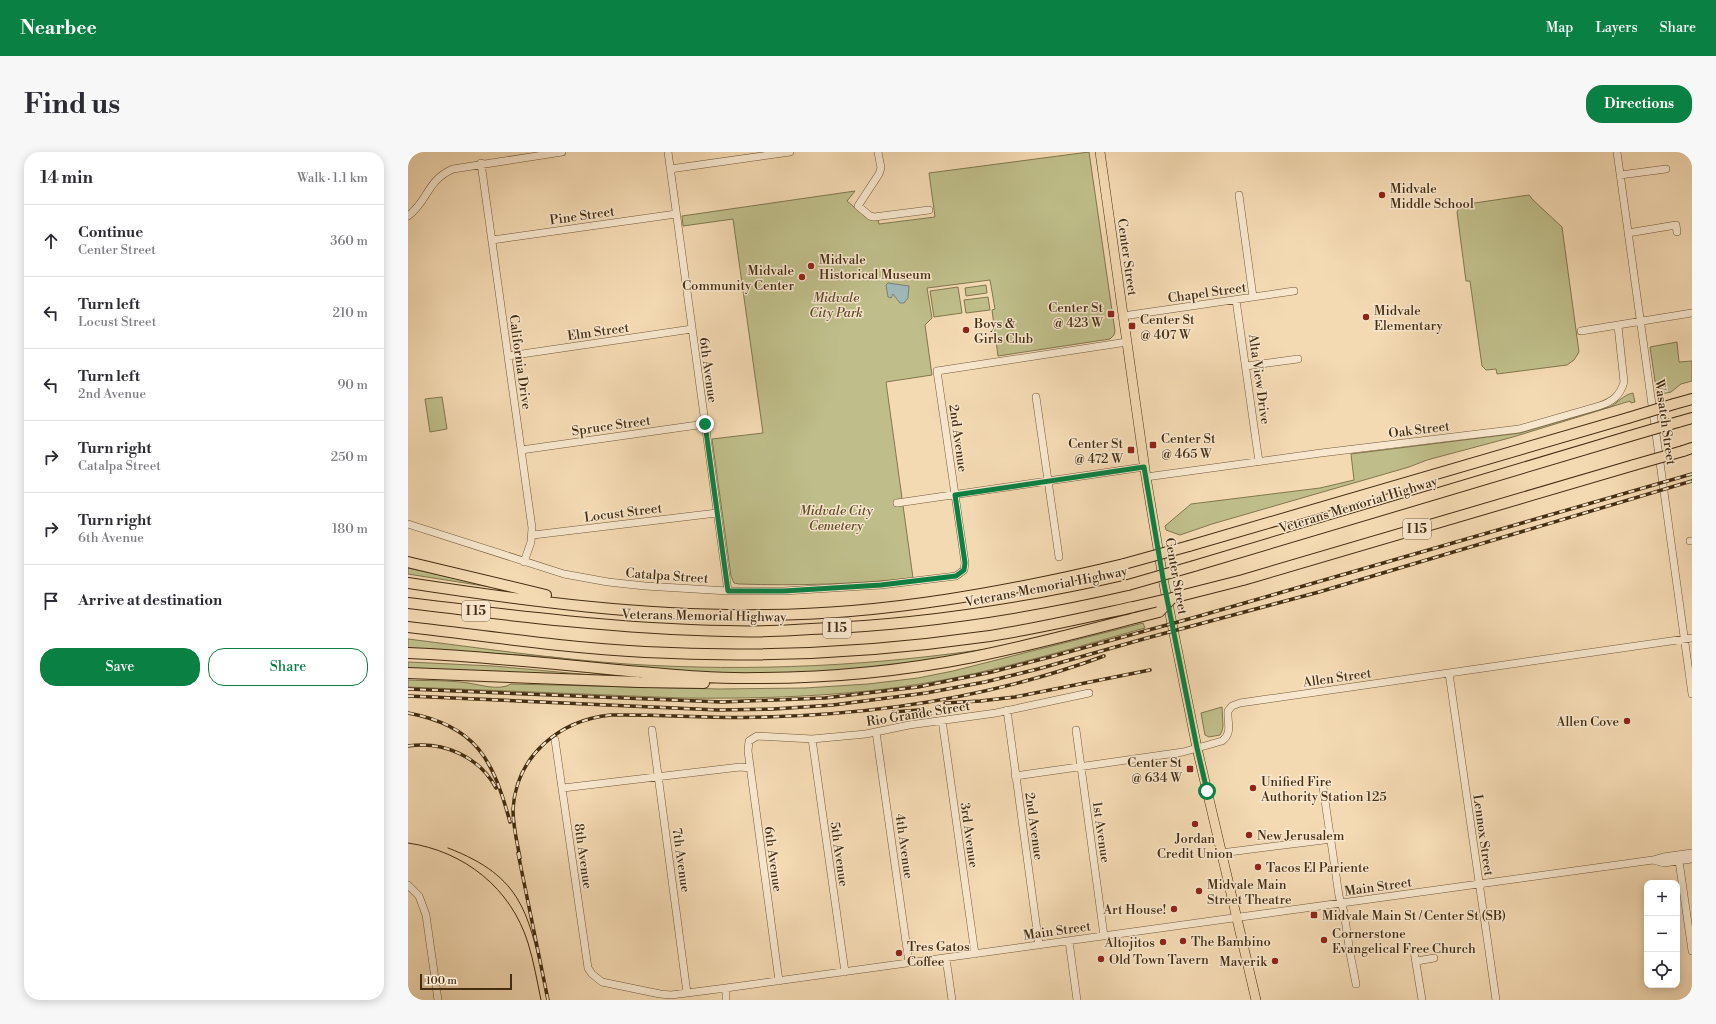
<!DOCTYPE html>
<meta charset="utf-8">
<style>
:root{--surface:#fff;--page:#f7f7f7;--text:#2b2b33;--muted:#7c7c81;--line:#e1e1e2;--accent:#0b8043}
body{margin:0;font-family:"Libre Bodoni",serif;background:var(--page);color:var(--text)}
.controls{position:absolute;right:12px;bottom:12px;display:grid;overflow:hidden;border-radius:8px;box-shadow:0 2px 10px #0003}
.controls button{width:36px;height:36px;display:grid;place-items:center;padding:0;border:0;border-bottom:1px solid var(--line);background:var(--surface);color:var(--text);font:20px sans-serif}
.scale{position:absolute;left:12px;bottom:10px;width:92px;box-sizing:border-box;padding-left:4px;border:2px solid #442d11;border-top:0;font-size:11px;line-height:14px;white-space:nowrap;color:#442d11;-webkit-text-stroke:3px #f8e7ce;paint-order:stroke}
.stop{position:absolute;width:12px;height:12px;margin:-9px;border:3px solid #0b8043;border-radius:50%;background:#fff}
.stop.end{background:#0b8043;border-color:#fff;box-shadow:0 1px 4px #0008}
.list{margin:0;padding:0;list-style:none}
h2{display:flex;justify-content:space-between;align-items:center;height:52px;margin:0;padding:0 16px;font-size:17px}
h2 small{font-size:13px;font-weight:400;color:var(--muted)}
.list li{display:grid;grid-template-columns:26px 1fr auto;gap:12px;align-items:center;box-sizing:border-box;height:72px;padding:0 16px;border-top:1px solid var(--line)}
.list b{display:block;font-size:15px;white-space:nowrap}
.list p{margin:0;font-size:13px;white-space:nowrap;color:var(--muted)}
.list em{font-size:13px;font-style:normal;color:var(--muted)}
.actions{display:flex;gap:8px;padding:12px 16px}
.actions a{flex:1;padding:9px 0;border:1px solid var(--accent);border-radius:16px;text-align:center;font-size:14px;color:var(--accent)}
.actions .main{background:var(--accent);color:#fff}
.icon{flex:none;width:22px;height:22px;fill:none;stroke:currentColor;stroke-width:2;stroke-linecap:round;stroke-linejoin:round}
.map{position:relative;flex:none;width:1284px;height:848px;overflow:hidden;border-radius:16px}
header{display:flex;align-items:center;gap:24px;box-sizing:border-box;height:56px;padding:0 20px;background:var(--accent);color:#fff}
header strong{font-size:19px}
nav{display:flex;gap:22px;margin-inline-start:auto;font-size:14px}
.intro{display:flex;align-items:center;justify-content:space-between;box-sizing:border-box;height:96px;padding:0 24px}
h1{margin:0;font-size:28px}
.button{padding:10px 18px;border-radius:16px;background:var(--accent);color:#fff;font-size:14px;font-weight:700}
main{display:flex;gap:24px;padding:0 24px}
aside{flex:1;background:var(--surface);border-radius:16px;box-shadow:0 2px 10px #0003}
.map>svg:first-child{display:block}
</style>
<header>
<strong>Nearbee</strong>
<nav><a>Map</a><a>Layers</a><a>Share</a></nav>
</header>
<div class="intro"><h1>Find us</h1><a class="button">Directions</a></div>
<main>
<aside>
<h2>14 min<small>Walk · 1.1 km</small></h2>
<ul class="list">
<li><svg class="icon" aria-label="ahead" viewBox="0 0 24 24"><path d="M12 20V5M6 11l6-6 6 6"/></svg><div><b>Continue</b><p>Center Street</p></div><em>360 m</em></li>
<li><svg class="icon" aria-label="left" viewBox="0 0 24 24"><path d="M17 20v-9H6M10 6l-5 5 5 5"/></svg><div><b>Turn left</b><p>Locust Street</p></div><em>210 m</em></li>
<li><svg class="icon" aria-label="left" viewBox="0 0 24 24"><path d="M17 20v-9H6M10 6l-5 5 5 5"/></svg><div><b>Turn left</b><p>2nd Avenue</p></div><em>90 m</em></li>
<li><svg class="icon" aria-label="right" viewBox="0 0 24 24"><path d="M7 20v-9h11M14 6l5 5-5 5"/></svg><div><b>Turn right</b><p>Catalpa Street</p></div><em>250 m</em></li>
<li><svg class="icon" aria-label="right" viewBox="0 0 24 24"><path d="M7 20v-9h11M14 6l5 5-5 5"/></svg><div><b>Turn right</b><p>6th Avenue</p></div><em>180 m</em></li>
<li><svg class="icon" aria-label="arrive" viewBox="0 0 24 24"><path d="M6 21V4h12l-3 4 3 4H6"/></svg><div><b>Arrive at destination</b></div></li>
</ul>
<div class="actions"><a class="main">Save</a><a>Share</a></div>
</aside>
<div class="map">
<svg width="1284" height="848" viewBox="0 0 1284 848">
<rect width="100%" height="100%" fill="#f4dab3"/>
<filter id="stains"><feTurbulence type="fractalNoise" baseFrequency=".005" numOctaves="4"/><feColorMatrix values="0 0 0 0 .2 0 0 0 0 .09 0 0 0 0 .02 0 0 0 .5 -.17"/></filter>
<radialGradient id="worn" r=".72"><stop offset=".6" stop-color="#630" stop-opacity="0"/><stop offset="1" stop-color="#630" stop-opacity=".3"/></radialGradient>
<path fill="#bfbe8a" stroke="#82764e" d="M681,0L707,179L706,183L702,187L590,204L584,158L587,157L582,128L519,136L524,166L517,173L524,223L478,230L505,426C447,432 389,434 331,432L326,431L323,424L304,287L355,281L325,67L275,74L274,64L447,39L439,49L460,67L470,68L471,72L527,65L521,21Z
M1121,43L1125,48L1154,75L1171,200L1166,208L1159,213L1089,222L1088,217L1078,218L1074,214L1062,129H1058L1049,60L1053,53Z
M578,133L579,141L558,144L557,136Z
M550,135L554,161L526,165L522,139Z
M580,145L582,158L558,161L556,148Z
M1269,190L1271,210L1284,209V229L1273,232L1263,240L1249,243L1242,195Z
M1225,241L1227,250L1223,251L1222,249L1105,285L1019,308L1001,315L804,372L772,383L758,378L757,374L783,352L912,336L946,328L943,302L1112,281L1202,255C1211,250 1215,243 1225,241Z
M34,245L39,277L22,280L17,247Z
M0,416L82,434V435L0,422Z
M735,471L737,476C672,494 607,514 540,527C453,544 363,547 274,546L0,535V528C20,529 40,528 60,531C73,533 91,539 103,532L310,537L397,536L460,532L510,526L545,519Z
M0,487C73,496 146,507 219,512C344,520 468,514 592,495V496L473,516L352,523L260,519L143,505L0,496Z
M0,510L85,514L205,525L0,517Z
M814,555L815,574L814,579L812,583L801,585L797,583L793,561Z"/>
<path fill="#9fb8b7" stroke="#7b8075" d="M480,131L501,134L500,146L496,151H492L485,142L483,146L480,145L478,133Z"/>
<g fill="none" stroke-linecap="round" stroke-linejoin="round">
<g stroke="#70583a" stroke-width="8">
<path id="minor" d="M260,0L320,439
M470,0L473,16L471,22L450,54L462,64L466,65L521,58
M1209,0L1284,542
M73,11L124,376L123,390L116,410
M262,17L382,0
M1212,23L1258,17
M831,43L845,145
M0,64C20,49 19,28 45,17L154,0
M1220,81L1268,73L1269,80
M84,88L268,62
M828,148L851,310
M715,164L886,139
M1173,179L1284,161
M100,204L284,177
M838,214L890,207
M628,245L651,405
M113,298L297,272
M738,325L913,301L1111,277L1191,254C1204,250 1212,244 1216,230L1210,174
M489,351L736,315
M0,372L156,422L200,430L237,434L320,439H376L473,433L548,424L556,418L557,411L529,219L719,190
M125,383L309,361
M1282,389H1284
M1041,521L1088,848
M599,558L631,793
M534,568L567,802
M244,578L279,841
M668,578L696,784
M468,580L501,811
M404,587L437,820
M147,588L180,816L184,822L194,830L252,842L263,843L318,836L1245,708L1255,705L1284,701
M607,624L775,600L814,589C825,581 819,570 820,559L824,554L832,551L1284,486
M915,635L931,744L936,760L942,801L948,832
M155,636L332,615L342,616
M813,701L924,687
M1245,708L1256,711L1284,707
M1271,709L1284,799
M0,733L11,744L18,763L30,848
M661,789L669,848
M1006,799L1014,848
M538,806L544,848
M1009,809L1026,806
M371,829L340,599L341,589L349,584L404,587L458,582L501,573L588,561L681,541
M318,836V848"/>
</g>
<g stroke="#442d11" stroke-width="10">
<path id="major" d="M692,0L738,325L756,432L789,596L848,848"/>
</g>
<g stroke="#442d11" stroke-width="12">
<path id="highway" d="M1266,252L1284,247
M1270,270L1284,266
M1275,299L1284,296
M781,394L1220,266
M0,410L138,443
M786,414L1222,284
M0,431C118,449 238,465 358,463C479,462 599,440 716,412
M764,446L835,428L1226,313
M0,451C106,464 212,477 319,479C347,480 375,479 403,477C510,473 616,457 720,433
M0,475C79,484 158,496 237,500C350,506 462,501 574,485C624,478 675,466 725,455
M0,501C70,504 140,511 209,518C256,522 303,527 349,526C422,526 494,519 565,505C620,494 673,480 727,466
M0,521L231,530L296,531"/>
</g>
<use href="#minor" stroke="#f8e7ce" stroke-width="7"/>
<use href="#major" stroke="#f4dab3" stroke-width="9"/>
<use href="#highway" stroke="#f4dab3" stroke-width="10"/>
<path stroke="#442d11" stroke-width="1" d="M0,691C56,699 103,736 120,791C126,810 129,829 133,848
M40,696C116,725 120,762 137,834"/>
<g stroke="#442d11" stroke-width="3.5">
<path id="rail" d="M0,537L314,550L417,546L510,535L584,520L642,505L788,465L1284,322
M0,544L310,558L366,557L425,553L518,541L577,530L630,517L739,486L911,440L1284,329
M537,551L572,549L607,545L742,518
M485,560L511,558
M0,561C69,574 85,608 102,670
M0,594C35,589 71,604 88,636
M110,701L140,848
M112,706C109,690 105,674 105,658C108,603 152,568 203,563C255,562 306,567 358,565C473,562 588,544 696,504"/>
</g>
<use href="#rail" stroke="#f8e7ce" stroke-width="2" stroke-dasharray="6" stroke-linecap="butt"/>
<g stroke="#442d11" stroke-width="12" stroke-linecap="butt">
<path id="highway-bridge" d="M1220,266L1266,252
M1222,284L1270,270
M1226,313L1275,299
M716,412L781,394
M720,433L786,414
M725,455L764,446
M727,466L751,460L764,446"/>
</g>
<use href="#highway-bridge" stroke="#f4dab3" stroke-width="10"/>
</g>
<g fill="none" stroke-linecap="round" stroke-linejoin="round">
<path stroke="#0b8043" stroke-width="5" d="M297,272L320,439H376L473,433L548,424L556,418L557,411L547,343L736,315L756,432L789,596L799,639"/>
</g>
<g fill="#8f2418" stroke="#f8e7ce" stroke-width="1.5">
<circle cx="974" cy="43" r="4"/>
<circle cx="403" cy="114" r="4"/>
<circle cx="394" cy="125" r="4"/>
<rect x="699" y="158" width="8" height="8" rx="2"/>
<circle cx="958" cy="165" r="4"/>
<rect x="720" y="170" width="8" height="8" rx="2"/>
<circle cx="558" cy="178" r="4"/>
<rect x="741" y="289" width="8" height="8" rx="2"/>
<rect x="719" y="294" width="8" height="8" rx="2"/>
<circle cx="1219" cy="569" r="4"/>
<rect x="778" y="613" width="8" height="8" rx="2"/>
<circle cx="845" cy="636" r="4"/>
<circle cx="787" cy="672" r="4"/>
<circle cx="841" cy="683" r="4"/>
<circle cx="850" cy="715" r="4"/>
<circle cx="791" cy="739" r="4"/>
<circle cx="766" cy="757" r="4"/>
<rect x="902" y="759" width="8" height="8" rx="2"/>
<circle cx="916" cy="788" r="4"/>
<circle cx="775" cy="789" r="4"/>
<circle cx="755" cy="790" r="4"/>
<circle cx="491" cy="801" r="4"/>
<circle cx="693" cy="807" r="4"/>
<circle cx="867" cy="809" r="4"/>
</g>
<g text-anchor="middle" stroke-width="3" stroke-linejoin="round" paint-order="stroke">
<g fill="#f8e7ce" stroke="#7a654a" stroke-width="1">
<rect x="995" y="367" width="28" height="20" rx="3"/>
<rect x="54" y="449" width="28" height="20" rx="3"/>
<rect x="415" y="466" width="28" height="20" rx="3"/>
</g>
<g font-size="12" font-weight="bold" fill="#442d11">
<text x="1009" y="381">I 15</text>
<text x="68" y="463">I 15</text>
<text x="429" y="480">I 15</text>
</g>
<g font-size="13" fill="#442d11" stroke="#f8e7ce" text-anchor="start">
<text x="982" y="41">Midvale<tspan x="982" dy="15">Middle School</tspan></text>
<text x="411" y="112">Midvale<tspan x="411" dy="15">Historical Museum</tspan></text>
<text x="386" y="123" text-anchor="end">Midvale<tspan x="386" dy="15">Community Center</tspan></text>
<text x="695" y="160" text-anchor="end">Center St<tspan x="695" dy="15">@ 423 W</tspan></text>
<text x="966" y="163">Midvale<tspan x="966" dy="15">Elementary</tspan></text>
<text x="732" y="172">Center St<tspan x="732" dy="15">@ 407 W</tspan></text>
<text x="566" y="176">Boys &amp;<tspan x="566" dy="15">Girls Club</tspan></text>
<text x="753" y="291">Center St<tspan x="753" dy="15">@ 465 W</tspan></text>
<text x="715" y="296" text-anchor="end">Center St<tspan x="715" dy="15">@ 472 W</tspan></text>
<text x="1211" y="574" text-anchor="end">Allen Cove</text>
<text x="774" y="615" text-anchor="end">Center St<tspan x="774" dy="15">@ 634 W</tspan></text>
<text x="853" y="634">Unified Fire<tspan x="853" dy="15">Authority Station 125</tspan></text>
<text x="849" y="688">New Jerusalem</text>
<text x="787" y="691" text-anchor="middle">Jordan<tspan x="787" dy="15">Credit Union</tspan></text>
<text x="858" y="720">Tacos El Pariente</text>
<text x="799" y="737">Midvale Main<tspan x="799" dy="15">Street Theatre</tspan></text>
<text x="758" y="762" text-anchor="end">Art House!</text>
<text x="914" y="768">Midvale Main St / Center St (SB)</text>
<text x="924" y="786">Cornerstone<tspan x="924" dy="15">Evangelical Free Church</tspan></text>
<text x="783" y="794">The Bambino</text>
<text x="747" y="795" text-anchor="end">Altojitos</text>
<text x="499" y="799">Tres Gatos<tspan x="499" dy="15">Coffee</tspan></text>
<text x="701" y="812">Old Town Tavern</text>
<text x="859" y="814" text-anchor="end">Maverik</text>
</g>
<g font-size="13" fill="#442d11" stroke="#f8e7ce">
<text transform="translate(174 63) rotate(-8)" y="5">Pine Street</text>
<text transform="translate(720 105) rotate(82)" y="5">Center Street</text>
<text transform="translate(799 140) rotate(-8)" y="5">Chapel Street</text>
<text transform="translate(190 179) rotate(-8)" y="5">Elm Street</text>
<text transform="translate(113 210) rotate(82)" y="5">California Drive</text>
<text transform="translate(301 218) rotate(82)" y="5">6th Avenue</text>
<text transform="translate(852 227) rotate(82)" y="5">Alta View Drive</text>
<text transform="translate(1258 270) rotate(82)" y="5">Wasatch Street</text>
<text transform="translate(203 273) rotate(-8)" y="5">Spruce Street</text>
<text transform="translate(1011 277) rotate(-7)" y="5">Oak Street</text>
<text transform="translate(551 286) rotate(82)" y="5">2nd Avenue</text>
<text transform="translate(950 352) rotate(-17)" y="5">Veterans Memorial Highway</text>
<text transform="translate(215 360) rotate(-7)" y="5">Locust Street</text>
<text transform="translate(259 423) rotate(4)" y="5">Catalpa Street</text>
<text transform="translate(769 424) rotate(80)" y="5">Center Street</text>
<text transform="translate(638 434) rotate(-11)" y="5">Veterans Memorial Highway</text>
<text transform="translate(296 463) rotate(1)" y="5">Veterans Memorial Highway</text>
<text transform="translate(929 525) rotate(-8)" y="5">Allen Street</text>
<text transform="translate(510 561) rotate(-9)" y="5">Rio Grande Street</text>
<text transform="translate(627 674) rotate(82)" y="5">2nd Avenue</text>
<text transform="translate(694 680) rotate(82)" y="5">1st Avenue</text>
<text transform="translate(562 683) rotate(82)" y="5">3rd Avenue</text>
<text transform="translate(1076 683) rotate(82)" y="5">Lennox Street</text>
<text transform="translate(497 694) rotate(82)" y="5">4th Avenue</text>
<text transform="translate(432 702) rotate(82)" y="5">5th Avenue</text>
<text transform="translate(176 704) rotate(82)" y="5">8th Avenue</text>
<text transform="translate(366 707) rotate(82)" y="5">6th Avenue</text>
<text transform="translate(274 708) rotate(82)" y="5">7th Avenue</text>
<text transform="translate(970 734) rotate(-8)" y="5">Main Street</text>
<text transform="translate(649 778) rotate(-8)" y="5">Main Street</text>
</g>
<g font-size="13" font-style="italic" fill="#5d4a29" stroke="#f8e7ce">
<text x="428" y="150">Midvale<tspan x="428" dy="15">City Park</tspan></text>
<text x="428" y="363">Midvale City<tspan x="428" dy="15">Cemetery</tspan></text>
</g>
</g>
<rect width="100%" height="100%" filter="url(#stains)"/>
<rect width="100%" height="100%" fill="url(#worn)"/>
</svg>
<div class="controls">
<button>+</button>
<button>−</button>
<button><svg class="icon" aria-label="locate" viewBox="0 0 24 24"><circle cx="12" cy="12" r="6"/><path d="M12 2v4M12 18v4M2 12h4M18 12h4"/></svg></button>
</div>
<div class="scale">100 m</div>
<div class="stop" style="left:799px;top:639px"></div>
<div class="stop end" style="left:297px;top:272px"></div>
</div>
</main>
